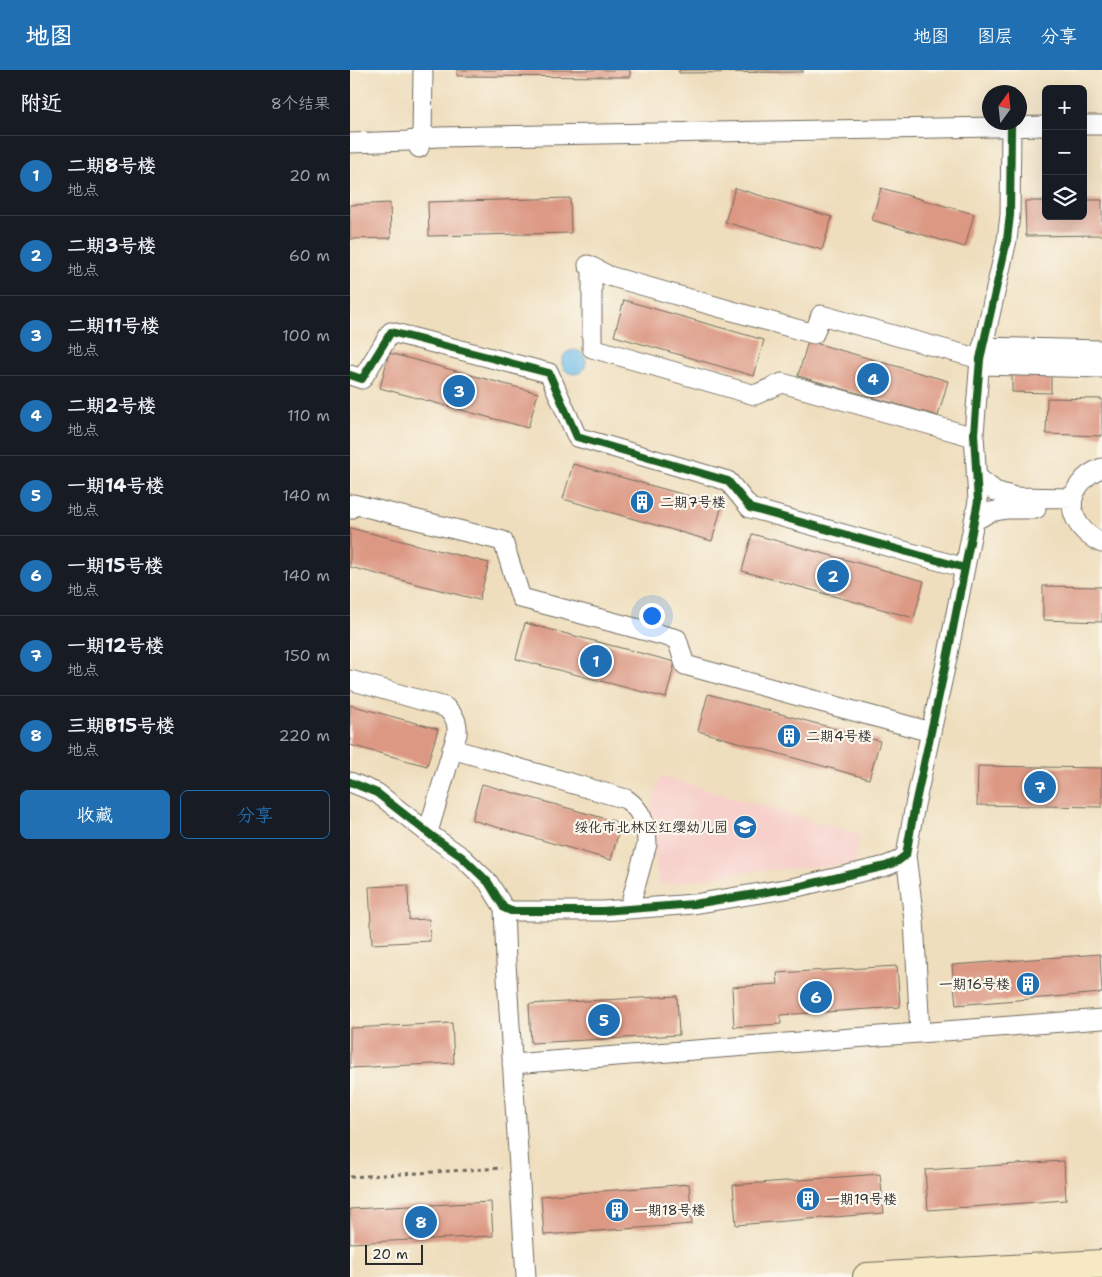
<!DOCTYPE html>
<html lang="zh">
<meta charset="utf-8">
<style>
:root{--surface:#171b24;--page:#242831;--text:#f1f3f6;--muted:#9ea1a6;--line:#363941;--accent:#1f6fb2}
body{margin:0;font-family:"Shantell Sans","LXGW WenKai TC",sans-serif;background:var(--page);color:var(--text)}
.controls{position:absolute;right:15px;top:15px;display:grid;overflow:hidden;border-radius:8px;box-shadow:0 5px 20px #0002}
.controls button{width:45px;height:45px;display:grid;place-items:center;padding:0;border:0;border-bottom:1px solid var(--line);background:var(--surface);color:var(--text);font:25px sans-serif}
.compass{position:absolute;left:632px;top:15px;width:45px;height:45px;border-radius:50%;background:var(--surface);box-shadow:0 5px 20px #0002;rotate:15deg}
.scale{position:absolute;left:15px;bottom:12px;width:58px;box-sizing:border-box;padding-left:5px;border:2px solid #2b2b2b;border-top:0;font-size:14px;line-height:18px;white-space:nowrap;color:#2b2b2b;-webkit-text-stroke:4px #fbf7ec;paint-order:stroke}
.you{position:absolute;left:301px;top:545px;width:18px;height:18px;margin:-12px;border:4px solid #fff;border-radius:50%;background:#1a73e8;box-shadow:0 0 0 8px #1a73e833}
.badge{display:grid;place-items:center;width:32px;height:32px;border-radius:50%;background:var(--accent);color:#fff;font-size:16px;font-weight:700}
.pin{position:absolute;translate:-50% -50%;border:2px solid #fff;box-shadow:0 1px 5px #0006}
.list{margin:0;padding:0;list-style:none}
h2{display:flex;justify-content:space-between;align-items:center;height:65px;margin:0;padding:0 20px;font-size:21px}
h2 small{font-size:16px;font-weight:400;color:var(--muted)}
.list li{display:grid;grid-template-columns:32px 1fr auto;gap:15px;align-items:center;box-sizing:border-box;height:80px;padding:0 20px;border-top:1px solid var(--line)}
.list b{display:block;font-size:19px;white-space:nowrap}
.list p{margin:0;font-size:16px;white-space:nowrap;color:var(--muted)}
.list em{font-size:16px;font-style:normal;color:var(--muted)}
.actions{display:flex;gap:10px;padding:15px 20px}
.actions a{flex:1;padding:11px 0;border:1px solid var(--accent);border-radius:8px;text-align:center;font-size:18px;color:var(--accent)}
.actions .main{background:var(--accent);color:#fff}
.icon{flex:none;width:28px;height:28px;fill:none;stroke:currentColor;stroke-width:2;stroke-linecap:round;stroke-linejoin:round}
.map{position:relative;flex:none;width:752px;height:1207px;overflow:hidden}
header{display:flex;align-items:center;gap:30px;box-sizing:border-box;height:70px;padding:0 25px;background:var(--accent);color:#fff}
header strong{font-size:24px}
nav{display:flex;gap:28px;margin-inline-start:auto;font-size:18px}
main{display:flex}
aside{flex:1;background:var(--surface)}
.map>svg:first-child{display:block}
</style>
<header>
<strong>地图</strong>
<nav><a>地图</a><a>图层</a><a>分享</a></nav>
</header>
<main>
<aside>
<h2>附近<small>8个结果</small></h2>
<ul class="list">
<li><span class="badge">1</span><div><b>二期8号楼</b><p>地点</p></div><em>20 m</em></li>
<li><span class="badge">2</span><div><b>二期3号楼</b><p>地点</p></div><em>60 m</em></li>
<li><span class="badge">3</span><div><b>二期11号楼</b><p>地点</p></div><em>100 m</em></li>
<li><span class="badge">4</span><div><b>二期2号楼</b><p>地点</p></div><em>110 m</em></li>
<li><span class="badge">5</span><div><b>一期14号楼</b><p>地点</p></div><em>140 m</em></li>
<li><span class="badge">6</span><div><b>一期15号楼</b><p>地点</p></div><em>140 m</em></li>
<li><span class="badge">7</span><div><b>一期12号楼</b><p>地点</p></div><em>150 m</em></li>
<li><span class="badge">8</span><div><b>三期B15号楼</b><p>地点</p></div><em>220 m</em></li>
</ul>
<div class="actions"><a class="main">收藏</a><a>分享</a></div>
</aside>
<div class="map">
<svg width="752" height="1207" viewBox="0 0 752 1207">
<rect width="100%" height="100%" fill="#fbf7ec"/>
<filter id="ink" filterUnits="userSpaceOnUse"><feTurbulence type="fractalNoise" baseFrequency=".02" numOctaves="2"/><feDisplacementMap in="SourceGraphic" scale="10" xChannelSelector="R" yChannelSelector="G"/><feConvolveMatrix kernelMatrix="1 2 1 2 8 2 1 2 1" color-interpolation-filters="sRGB"/></filter>
<filter id="wash" filterUnits="userSpaceOnUse"><feTurbulence type="fractalNoise" baseFrequency=".0096" numOctaves="4" result="noise"/><feDisplacementMap in="SourceGraphic" scale="20" xChannelSelector="R" yChannelSelector="G"/><feGaussianBlur stdDeviation="1.12" result="paint"/><feColorMatrix in="noise" values="0 0 0 0 0 0 0 0 0 0 0 0 0 0 0 0 0 1.4 0 .05"/><feComposite in="paint" operator="in"/></filter>
<g filter="url(#wash)">
<rect width="100%" height="100%" fill="#efdebd"/>
<path fill="#f7d0cb" d="M310,706L511,765L504,794L406,801L308,815L304,772L310,749L299,745Z"/>
<path fill="#6dbde8" stroke="#4c748a" d="M212 292a12 12 0 1 1 24 0a12 12 0 1 1-24 0Z"/>
<g id="blocks">
<path fill="#dc9883" d="M107,0H280V7L107,6Z
M329,0H453V2L329,3Z
M385,118L482,147L472,180L375,152Z
M531,118L624,144L615,177L522,150Z
M220,128L221,163L79,166L78,132Z
M733,130H752V165L676,166L675,131H696V146H733Z
M40,133L41,168L0,169V135Z
M274,230L414,270L404,306L264,266Z
M458,271L598,311L588,346L448,306Z
M39,283L188,323L178,358L30,318Z
M662,301L701,302V323L662,322Z
M697,328L752,329V366L696,364Z
M223,394L372,435L362,471L213,429Z
M0,458L139,493L129,530L0,497Z
M402,464L574,511L564,548L392,501Z
M693,516L752,517V552L693,550Z
M175,553L325,592L316,628L166,589Z
M358,624L530,671L519,709L348,661Z
M0,635L88,659L77,696L0,675Z
M628,696L752,698V737L627,735Z
M132,714L271,753L261,790L122,750Z
M58,815L59,850L79,849L80,871L22,874L19,817Z
M750,884L752,923L606,935L602,895Z
M547,896L550,937L430,945L431,954L384,957L382,917L428,914L427,903Z
M327,926L329,965L181,973L179,934Z
M102,953L104,993L0,998V958Z
M714,1091L716,1130L578,1140L575,1100Z
M530,1104L534,1143L386,1155L383,1115Z
M339,1114L342,1154L194,1165L191,1126Z
M141,1132L143,1166L0,1173V1139Z"/>
</g>
</g>
<g filter="url(#ink)">
<use href="#blocks" fill-opacity="0" stroke="#706a5e" stroke-width="1"/>
<g fill="none" stroke-linecap="round" stroke-linejoin="round">
<g stroke="#706a5e" stroke-width="21">
<path id="minor" d="M733,55H752
M0,73L58,71L72,68L89,67L696,56
M69,78L72,68L73,0
M238,195L259,206L464,264L471,245L630,289
M242,197V278L405,325L432,313L624,367
M632,277L752,280
M629,295L752,298
M0,305L12,309L41,262L199,303L227,367L378,411L400,438L615,498
M752,398C743,401 736,406 730,414C712,437 728,462 752,473
M626,406L645,421L665,427L723,428
M0,439L3,434L153,471L171,528L327,569L335,595L581,662
M624,451L640,442L657,439H686
M0,610L95,637C104,645 108,651 107,664L78,762
M102,679L276,729C292,740 297,756 297,774L279,839
M0,712L27,723L82,766L112,787L138,812L154,838L161,841H253L344,834L447,817L536,796L548,791L556,785L565,735L598,584L628,431L624,364L630,289L657,170L660,145L661,56
M556,785L564,850L570,963
M154,838L156,893L176,1207
M162,994L752,949"/>
</g>
<g stroke="#706a5e" stroke-width="30">
<path id="secondary" d="M517,1207L752,1194"/>
</g>
<path stroke="#706a5e" stroke-width="3" stroke-dasharray="4 4" stroke-linecap="butt" d="M0,1107L152,1098"/>
<use href="#minor" stroke="#fff" stroke-width="19"/>
<use href="#secondary" stroke="#f7e9c3" stroke-width="28"/>
<g stroke="#fbf7ec" stroke-width="11">
<path id="cycleway" d="M0,305L12,309L41,262L199,303L227,367L378,411L400,438L615,498
M0,712L27,723L82,766L112,787L138,812L154,838L161,841H253L344,834L447,817L536,796L548,791L556,785L565,735L598,584L628,431L624,364L630,289L657,170L660,145L661,56"/>
</g>
<use href="#cycleway" stroke="#1b5e20" stroke-width="8"/>
</g>
</g>
<defs>
<g id="building-disc" transform="scale(1.25)"><circle r="9.5" fill="#1f6fb2" stroke="#fbf7ec"/><path d="M-4-6H4V6H1V3H-1V6H-4ZM-2.5-4.3h1.7v1.8h-1.7ZM.8-4.3h1.7v1.8H.8ZM-2.5-1h1.7V.8h-1.7ZM.8-1h1.7V.8H.8Z" fill="#fff"/></g>
<g id="school-disc" transform="scale(1.25)"><circle r="9.5" fill="#1f6fb2" stroke="#fbf7ec"/><path d="M0-5L7-2L0 1L-7-2ZM-4 1L0 2.5L4 1V4Q0 6-4 4Z" fill="#fff"/></g>
</defs>
<g fill-rule="evenodd">
<use href="#building-disc" x="292" y="432"/>
<use href="#building-disc" x="439" y="666"/>
<use href="#school-disc" x="395" y="757"/>
<use href="#building-disc" x="678" y="914"/>
<use href="#building-disc" x="458" y="1129"/>
<use href="#building-disc" x="267" y="1140"/>
</g>
<g text-anchor="middle" stroke-width="4.5" stroke-linejoin="round" paint-order="stroke">
<g font-size="14" fill="#2b2b2b" stroke="#fbf7ec" text-anchor="start">
<text x="310" y="437">二期7号楼</text>
<text x="456" y="671">二期4号楼</text>
<text x="378" y="762" text-anchor="end">绥化市北林区红缨幼儿园</text>
<text x="660" y="919" text-anchor="end">一期16号楼</text>
<text x="476" y="1134">一期19号楼</text>
<text x="284" y="1145">一期18号楼</text>
</g>
</g>
</svg>
<div class="controls">
<button>+</button>
<button>−</button>
<button><svg class="icon" aria-label="layers" viewBox="0 0 24 24"><path d="M12 4l9 5-9 5-9-5zM3 14l9 5 9-5"/></svg></button>
</div>
<svg class="compass" viewBox="-18 -18 36 36"><path d="M0-13l5 13h-10z" fill="#e53935"/><path d="M0 13l5-13h-10z" fill="#9ea1a6"/></svg>
<div class="scale">20 m</div>
<div class="you"></div>
<div class="pin badge" style="left:246px;top:591px">1</div>
<div class="pin badge" style="left:483px;top:506px">2</div>
<div class="pin badge" style="left:109px;top:321px">3</div>
<div class="pin badge" style="left:523px;top:309px">4</div>
<div class="pin badge" style="left:254px;top:950px">5</div>
<div class="pin badge" style="left:466px;top:927px">6</div>
<div class="pin badge" style="left:690px;top:717px">7</div>
<div class="pin badge" style="left:71px;top:1152px">8</div>
</div>
</main>
